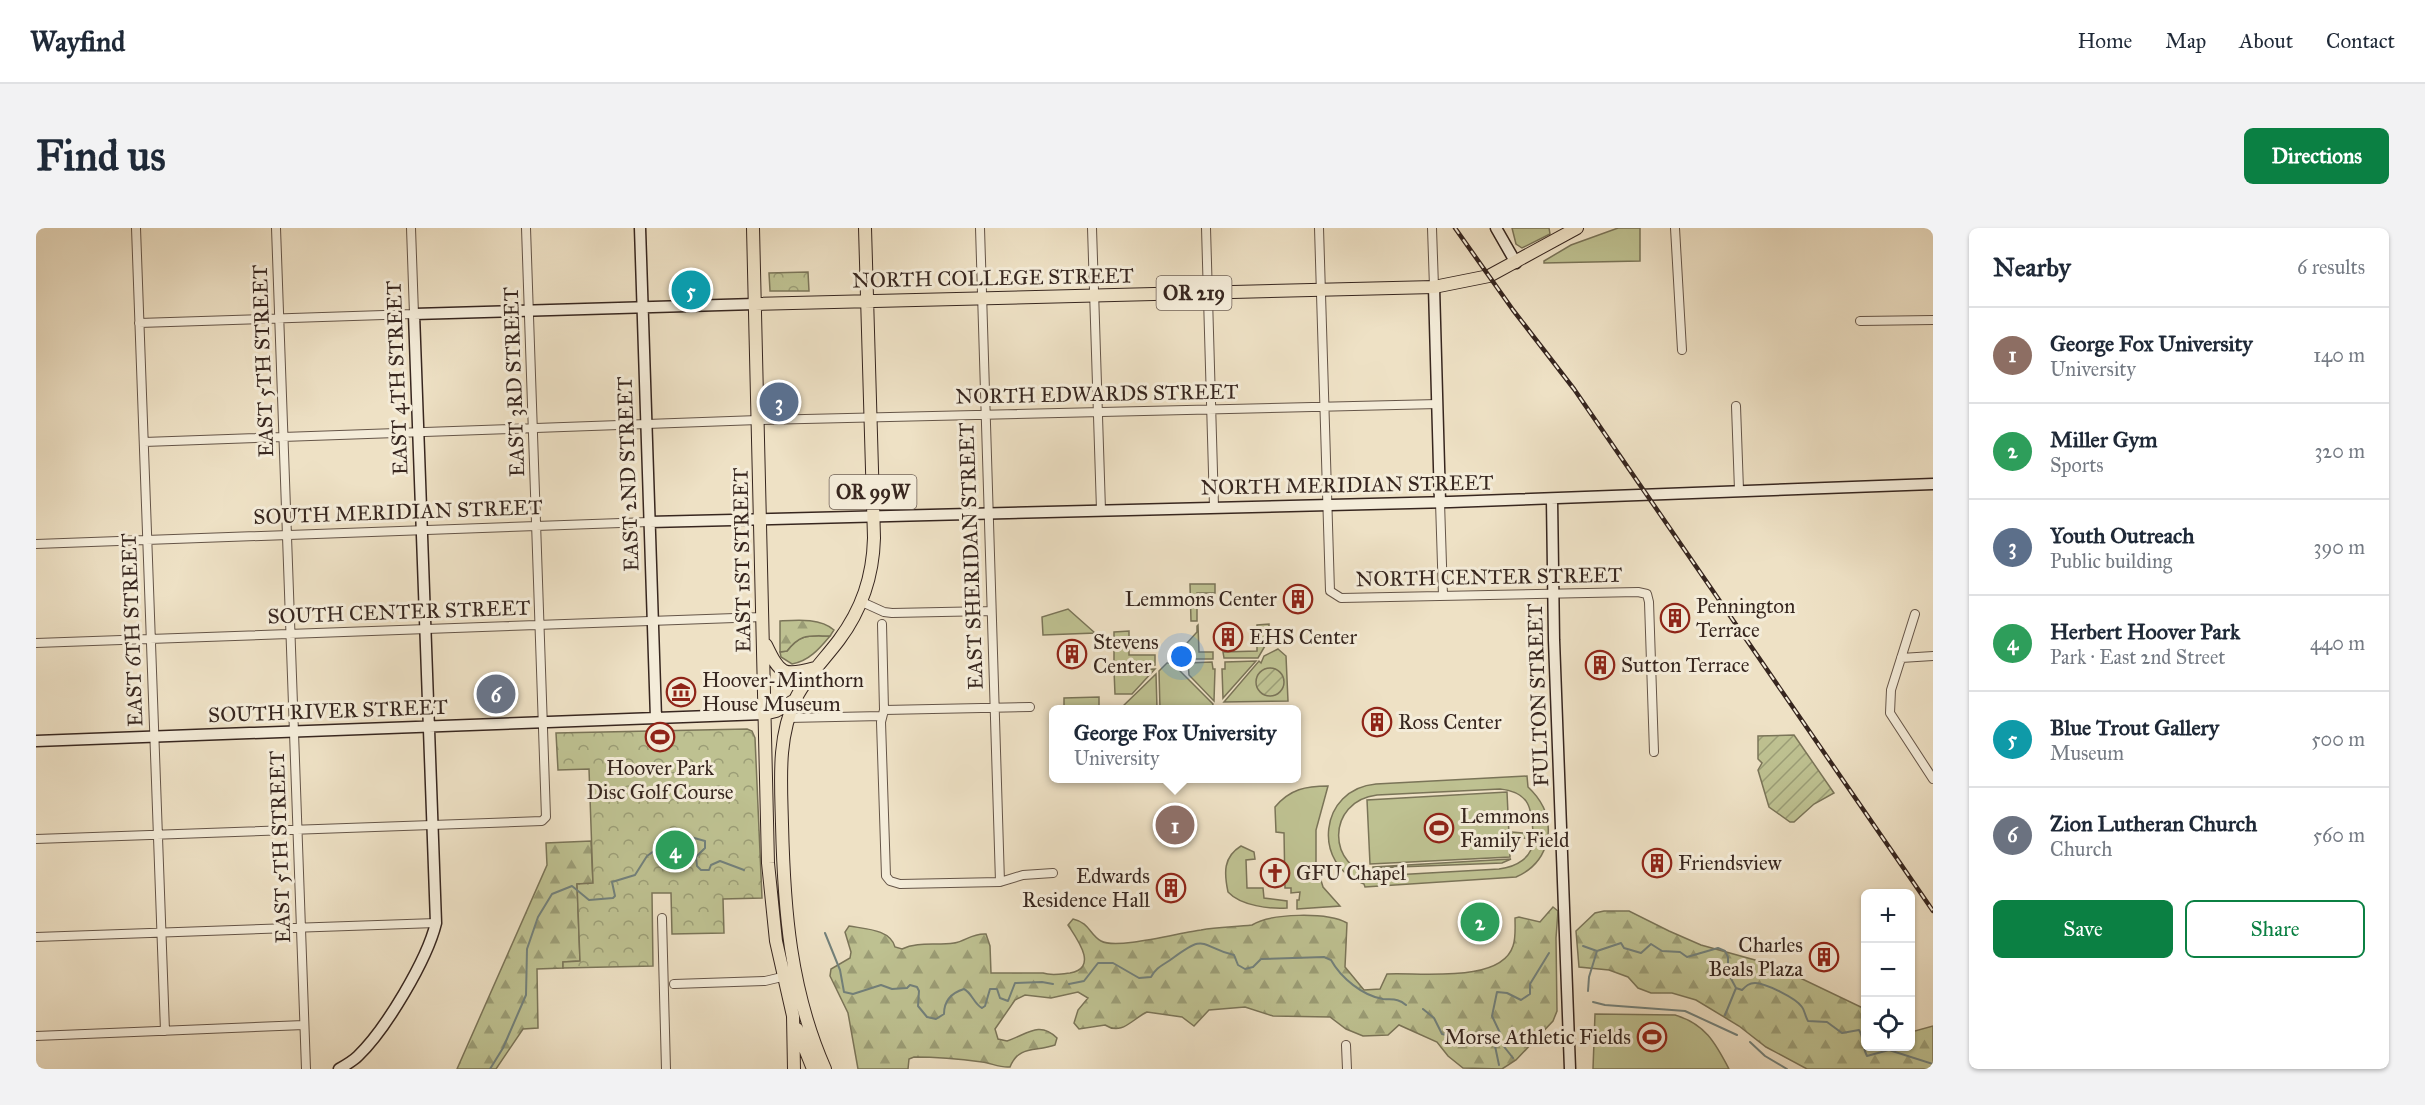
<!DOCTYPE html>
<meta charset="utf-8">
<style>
:root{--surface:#fff;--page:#f2f2f3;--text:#1f2937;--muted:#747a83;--line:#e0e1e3;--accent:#0b8043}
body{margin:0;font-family:"IM FELL Great Primer",serif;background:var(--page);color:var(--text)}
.controls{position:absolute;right:18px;bottom:18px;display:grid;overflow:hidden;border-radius:9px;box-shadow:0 2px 4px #0004}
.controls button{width:54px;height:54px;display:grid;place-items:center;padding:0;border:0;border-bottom:2px solid var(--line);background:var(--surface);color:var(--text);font:30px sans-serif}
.you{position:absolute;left:1146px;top:429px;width:21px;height:21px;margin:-15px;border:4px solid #fff;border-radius:50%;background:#1a73e8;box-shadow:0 0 0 9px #1a73e833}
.badge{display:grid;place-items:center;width:39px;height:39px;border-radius:50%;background:var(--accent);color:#fff;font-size:20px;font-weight:700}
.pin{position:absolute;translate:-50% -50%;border:3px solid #fff;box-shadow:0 2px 6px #0006}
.popup{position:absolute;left:1013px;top:477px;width:252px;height:78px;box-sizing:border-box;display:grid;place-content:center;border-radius:9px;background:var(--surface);filter:drop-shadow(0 2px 4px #0005);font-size:20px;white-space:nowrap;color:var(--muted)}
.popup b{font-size:22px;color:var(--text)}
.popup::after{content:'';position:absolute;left:50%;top:100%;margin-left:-12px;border:12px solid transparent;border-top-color:var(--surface)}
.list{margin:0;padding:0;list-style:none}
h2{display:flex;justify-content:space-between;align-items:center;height:78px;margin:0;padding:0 24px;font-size:26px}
h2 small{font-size:20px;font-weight:400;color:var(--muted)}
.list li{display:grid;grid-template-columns:39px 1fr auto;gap:18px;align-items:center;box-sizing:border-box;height:96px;padding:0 24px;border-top:2px solid var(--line)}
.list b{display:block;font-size:22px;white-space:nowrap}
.list p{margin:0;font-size:20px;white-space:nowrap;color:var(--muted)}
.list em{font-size:20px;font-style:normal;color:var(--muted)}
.actions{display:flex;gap:12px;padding:18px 24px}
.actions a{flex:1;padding:14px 0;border:2px solid var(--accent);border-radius:9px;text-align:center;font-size:21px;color:var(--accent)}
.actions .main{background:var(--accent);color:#fff}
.icon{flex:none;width:33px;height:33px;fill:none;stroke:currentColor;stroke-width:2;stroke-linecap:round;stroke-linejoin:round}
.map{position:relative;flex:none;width:1897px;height:841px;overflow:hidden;border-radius:9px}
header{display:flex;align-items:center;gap:36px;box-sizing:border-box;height:84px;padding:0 30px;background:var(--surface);border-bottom:2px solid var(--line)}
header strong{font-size:28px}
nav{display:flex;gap:33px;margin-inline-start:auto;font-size:21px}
.intro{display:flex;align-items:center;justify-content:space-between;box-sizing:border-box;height:144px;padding:0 36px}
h1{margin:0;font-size:42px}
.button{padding:15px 27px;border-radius:9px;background:var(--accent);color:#fff;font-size:21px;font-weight:700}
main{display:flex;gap:36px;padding:0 36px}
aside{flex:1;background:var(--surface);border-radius:9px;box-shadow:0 2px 4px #0004}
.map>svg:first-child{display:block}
</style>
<header>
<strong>Wayfind</strong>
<nav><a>Home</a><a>Map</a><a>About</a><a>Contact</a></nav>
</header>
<div class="intro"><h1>Find us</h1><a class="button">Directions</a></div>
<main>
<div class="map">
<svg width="1897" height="841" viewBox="0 0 1897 841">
<defs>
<pattern id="forest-firs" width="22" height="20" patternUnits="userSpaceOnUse" patternTransform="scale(1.5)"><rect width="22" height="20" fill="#bec191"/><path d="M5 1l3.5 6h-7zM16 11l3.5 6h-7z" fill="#9b9d76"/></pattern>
<pattern id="park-crowns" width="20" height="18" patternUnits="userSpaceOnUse" patternTransform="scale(1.5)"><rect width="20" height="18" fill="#bec191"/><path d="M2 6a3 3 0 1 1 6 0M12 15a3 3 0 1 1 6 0" fill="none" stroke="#9b9d76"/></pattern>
<pattern id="garden-furrows" width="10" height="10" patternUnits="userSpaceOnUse" patternTransform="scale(1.5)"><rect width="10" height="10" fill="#bec191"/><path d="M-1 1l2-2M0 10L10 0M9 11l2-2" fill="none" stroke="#9b9d76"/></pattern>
</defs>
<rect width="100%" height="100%" fill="#eee1c5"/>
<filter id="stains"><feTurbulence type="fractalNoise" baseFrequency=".00333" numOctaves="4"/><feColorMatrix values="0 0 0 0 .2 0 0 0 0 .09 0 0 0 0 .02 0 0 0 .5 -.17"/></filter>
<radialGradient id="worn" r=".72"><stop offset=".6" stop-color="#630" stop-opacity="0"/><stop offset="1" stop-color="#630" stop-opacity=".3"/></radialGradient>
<path fill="#bec191" stroke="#7a7458" stroke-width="1.5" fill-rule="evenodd" d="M1476,0H1513L1514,6L1486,20L1480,16Z
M1582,0H1604V33L1508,35V33L1535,17Z
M1154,356H1179V365H1161V393H1155Z
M1032,381L1059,405L1007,407L1006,389Z
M1233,396V411L1222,430H1188L1187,424L1221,423V397Z
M1162,397L1163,424H1177V431H1152L1151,415L1161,404V398Z
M1093,403V427H1119V437L1078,438V404Z
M794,408C783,421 773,433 756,436L745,429L744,424L751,423C765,405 773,408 794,408Z
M1242,421L1250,428L1252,473L1188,474L1223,433L1225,435L1228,428Z
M1220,433L1187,470L1186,441H1189V434Z
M1176,434L1177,441H1179L1178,473L1153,447L1152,435Z
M1131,435H1136L1177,476L1176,481H1124L1123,443Z
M1119,441L1096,466H1079L1078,442Z
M1120,446L1121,481H1084Z
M1063,469V481H1028V470Z
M1491,548L1492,559C1506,572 1514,588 1512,607L1516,608V613H1511C1507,630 1496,642 1480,649L1329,659L1328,656C1275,637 1283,561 1340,556ZM1464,561C1494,564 1496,581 1497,606L1476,604V609L1497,611C1497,630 1480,639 1463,641L1340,648C1290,641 1290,573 1341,567Z
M1292,558L1280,602V636L1287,659L1304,678L1261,681V672H1263L1264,664L1255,665V660H1249L1248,605L1240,604L1239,579C1254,561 1270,558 1292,558Z
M1471,564L1474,629L1334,636L1331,572Z
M1205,618L1218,624L1219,631L1210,632L1211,660H1227L1228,670L1251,673V680C1234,681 1205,678 1192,664C1188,645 1187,629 1205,618Z
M1475,631L1466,635L1337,640V639Z
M1559,786L1639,787C1669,796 1679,814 1693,841H1557Z"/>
<path fill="url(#forest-firs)" stroke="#7a7458" stroke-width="1.5" d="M744,393C762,392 784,390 798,402L794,408C773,408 765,405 751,423L744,424Z
M555,613L557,656H541L544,733L527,734V740L501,741L502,800L487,801L460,841H421L511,637L510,615Z
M1517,679L1522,683L1520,710L1521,783L1517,793L1480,832L1466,841L1427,840L1412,828L1401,814L1363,797L1352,807L1327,808L1310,801L1294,789L1237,788L1209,779L1173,782L1158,798L1146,789L1111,784C1096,791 1086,808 1069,797L1043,801L1038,795L1042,782L1052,770L1042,764L1015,770L989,767L979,772L959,801L962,811L971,813C990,807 1003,792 1021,810L1019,817C999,824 983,817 974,839C964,840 955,835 946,834C924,831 901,829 878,829L873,831L872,841H822L812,785L794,748L795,741L814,730L815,724L809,704L813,698C829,701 854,701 859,719L866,721C882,713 901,718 918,715C930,713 936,705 950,706L954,718L955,745H1007C1016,748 1024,746 1034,745C1063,740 1041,711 1032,697L1037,691C1054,695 1053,706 1065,713C1081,722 1146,704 1165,702C1182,699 1199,699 1216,697C1235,685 1291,684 1311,695L1309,739L1328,762L1344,761L1351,746C1382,744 1465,756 1477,718C1480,710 1479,699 1479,690L1483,689L1504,694Z
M1568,683H1593L1633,703L1665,717L1737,737L1829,781L1830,818H1874L1875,804L1897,798V841H1771L1730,819L1703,798L1660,772L1636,765H1615L1602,760L1592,749L1573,742L1543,739L1540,703L1559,685Z"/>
<path fill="url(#park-crowns)" stroke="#7a7458" stroke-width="1.5" d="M772,44L773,63H734L733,45Z
M711,501L716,503L719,510L726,670L687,671L688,705L636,706L635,665H616L617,738L527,740V734L544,733L541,656L557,655L553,541L522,542L520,505Z"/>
<path fill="url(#garden-furrows)" stroke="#7a7458" stroke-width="1.5" d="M1220 454a14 14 0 1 1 28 0a14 14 0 1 1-28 0Z
M1758,507L1798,565L1778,576L1758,594H1754L1733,579L1722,542L1726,535L1722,531V508Z"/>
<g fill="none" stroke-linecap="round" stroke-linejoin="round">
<path stroke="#72807b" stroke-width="2" d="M789,705L804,742L808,764L817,766L845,757L856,761L871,760L874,757L881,759L883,763L882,778L891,789L900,791L908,786C908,773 915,765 928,761C936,765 938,776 946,780L949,778L954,761H961L964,770L972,773L979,755L1006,754L1017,756
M1547,718L1561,723L1585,715L1588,720L1605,725L1615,716L1626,723L1644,724L1651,729L1682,720L1689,723L1692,729V745L1700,760L1706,762C1710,758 1713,755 1719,755C1729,755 1760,770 1766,779C1769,783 1769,788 1772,793L1791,794L1806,805L1823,802C1828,810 1826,819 1831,828L1853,822L1897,836
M1033,756L1048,753L1062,735H1077L1103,750L1115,749C1121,738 1128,737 1137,730C1172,704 1163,719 1198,727L1202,737L1209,741L1217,739L1225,731L1288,729L1295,732C1305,750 1327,768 1347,771C1356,772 1362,770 1370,777
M1552,763L1553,749L1561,723
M1557,774L1569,777L1649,783L1701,807
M1387,781L1398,790L1406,806L1422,810H1461L1465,807L1456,788L1461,764L1471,765L1485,772L1494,766V756L1513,725
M1689,787L1700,760
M1454,810L1459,818L1463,837
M1462,811L1477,830
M1714,814L1729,828L1751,841
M454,841L467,820L490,767L491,721L502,689L516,666L536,658L553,672L577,670L579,668L576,654L599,647L611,628L625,618L651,608L669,613V620L660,629L661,638L665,642H673L675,637L684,633L708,642"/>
<g stroke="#655548" stroke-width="10">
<path id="street" d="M100,0L129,803
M240,0L270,841
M944,0L964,654
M1056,0L1065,282
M1170,0L1178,279
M1283,0L1294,363L1305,370L1602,364L1611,366L1613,374L1618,524
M1396,0L1398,59
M1639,0L1646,122
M1824,93L1897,92
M103,95L378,86L375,0
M1700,178L1703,262
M108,214L722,192L1402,176
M1404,274L1407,368
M0,316L613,294
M826,374L848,384L856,385L955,383
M1879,386L1855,462L1854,485L1897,551
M846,396L848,482L845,494L850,648L854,653L864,656L964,654L987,647L1017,645
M0,415L727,389
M1865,430L1897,428
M848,482L994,479
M752,490L846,488
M0,611L506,593L510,589L490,0
M626,690L630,841
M0,709L400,695
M638,756L729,753L746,749
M0,808L268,797
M1310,817L1311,841"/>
</g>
<g stroke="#37261f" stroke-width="13">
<path id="secondary" d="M604,0L620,490
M1460,0L1480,35
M1398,59L1404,274
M1516,271L1518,412L1534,841
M613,294L1414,274L1897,256
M0,513L728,486
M303,841C310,837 317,833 322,828C350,801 391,732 400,695L378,86L719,76"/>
</g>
<g stroke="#37261f" stroke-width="14">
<path id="primary" d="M717,0L732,635L740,713L757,788L758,841
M719,76L1398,59L1453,48L1541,0
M730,417C744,446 747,449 779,440
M728,486L740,483L759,472
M761,801L777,841
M789,841C754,762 748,681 746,596C745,553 741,510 760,470C771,448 788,432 803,412C826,381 837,349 838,310L829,0"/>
</g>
<use href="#street" stroke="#f4ecd9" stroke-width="8"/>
<use href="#secondary" stroke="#f4ecd9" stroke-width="10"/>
<use href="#primary" stroke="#eee1c5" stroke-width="12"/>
<g stroke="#37261f" stroke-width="4.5">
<path id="rail" d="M1419,0L1477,82L1538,161L1897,683"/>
</g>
<use href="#rail" stroke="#f4ecd9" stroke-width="2" stroke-dasharray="7" stroke-linecap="butt"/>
</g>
<defs>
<g id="building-ring" transform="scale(1.5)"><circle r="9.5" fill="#f4ecd9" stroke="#8f2418" stroke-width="1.5"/><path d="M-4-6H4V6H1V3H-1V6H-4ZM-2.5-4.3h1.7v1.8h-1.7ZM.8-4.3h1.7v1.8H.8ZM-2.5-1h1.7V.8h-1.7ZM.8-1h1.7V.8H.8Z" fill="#8f2418"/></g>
<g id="museum-ring" transform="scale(1.5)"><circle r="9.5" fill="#f4ecd9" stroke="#8f2418" stroke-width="1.5"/><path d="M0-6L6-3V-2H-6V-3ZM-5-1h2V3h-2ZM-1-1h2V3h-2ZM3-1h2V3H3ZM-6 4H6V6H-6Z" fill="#8f2418"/></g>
<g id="stadium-ring" transform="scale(1.5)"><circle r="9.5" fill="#f4ecd9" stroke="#8f2418" stroke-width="1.5"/><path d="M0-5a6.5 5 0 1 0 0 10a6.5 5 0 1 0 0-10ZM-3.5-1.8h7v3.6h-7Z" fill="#8f2418"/></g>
<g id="church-ring" transform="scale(1.5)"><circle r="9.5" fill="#f4ecd9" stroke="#8f2418" stroke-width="1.5"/><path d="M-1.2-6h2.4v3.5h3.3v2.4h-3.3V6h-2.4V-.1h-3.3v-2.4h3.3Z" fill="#8f2418"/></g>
</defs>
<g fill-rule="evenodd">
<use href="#building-ring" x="1262" y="371"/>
<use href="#building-ring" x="1639" y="390"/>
<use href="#building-ring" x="1192" y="409"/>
<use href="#building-ring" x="1036" y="426"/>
<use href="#building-ring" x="1564" y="437"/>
<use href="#museum-ring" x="645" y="464"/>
<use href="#building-ring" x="1341" y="494"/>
<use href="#stadium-ring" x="624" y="509"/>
<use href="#stadium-ring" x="1403" y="600"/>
<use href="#building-ring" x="1621" y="635"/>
<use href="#church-ring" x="1239" y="645"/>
<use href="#building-ring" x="1135" y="660"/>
<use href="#building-ring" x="1788" y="729"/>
<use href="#stadium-ring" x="1616" y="809"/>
</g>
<g text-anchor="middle" stroke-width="6" stroke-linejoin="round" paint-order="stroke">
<g fill="#f4ecd9" stroke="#706157" stroke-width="1.5">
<rect x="1120.5" y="48" width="75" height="34" rx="4.5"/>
<rect x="793.5" y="247" width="87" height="34" rx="4.5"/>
</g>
<g font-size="20" font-weight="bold" fill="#37261f">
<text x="1158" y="72">OR 219</text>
<text x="837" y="271">OR 99W</text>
</g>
<g font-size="21" fill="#37261f" stroke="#f4ecd9">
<text transform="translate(957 50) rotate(-1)" y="7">NORTH COLLEGE STREET</text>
<text transform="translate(227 133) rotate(-92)" y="7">EAST 5TH STREET</text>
<text transform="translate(361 150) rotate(-92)" y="7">EAST 4TH STREET</text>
<text transform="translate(478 154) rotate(-92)" y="7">EAST 3RD STREET</text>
<text transform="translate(1061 166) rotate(-1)" y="7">NORTH EDWARDS STREET</text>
<text transform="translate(592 246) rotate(-92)" y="7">EAST 2ND STREET</text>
<text transform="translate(1311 257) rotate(-1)" y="7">NORTH MERIDIAN STREET</text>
<text transform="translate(362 284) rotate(-2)" y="7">SOUTH MERIDIAN STREET</text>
<text transform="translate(935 328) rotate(-92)" y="7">EAST SHERIDAN STREET</text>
<text transform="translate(706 332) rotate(-91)" y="7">EAST 1ST STREET</text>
<text transform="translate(1453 349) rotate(-1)" y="7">NORTH CENTER STREET</text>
<text transform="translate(363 384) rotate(-2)" y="7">SOUTH CENTER STREET</text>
<text transform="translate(96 402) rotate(-92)" y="7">EAST 6TH STREET</text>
<text transform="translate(1502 467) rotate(-92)" y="7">FULTON STREET</text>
<text transform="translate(292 483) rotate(-2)" y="7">SOUTH RIVER STREET</text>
<text transform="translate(244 619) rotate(-92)" y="7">EAST 5TH STREET</text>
</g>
<g font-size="21" fill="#37261f" stroke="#f4ecd9" text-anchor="start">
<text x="1241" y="378" text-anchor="end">Lemmons Center</text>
<text x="1660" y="385">Pennington<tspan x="1660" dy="24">Terrace</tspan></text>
<text x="1213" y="416">EHS Center</text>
<text x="1057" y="421">Stevens<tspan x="1057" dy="24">Center</tspan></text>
<text x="1585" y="444">Sutton Terrace</text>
<text x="666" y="459">Hoover-Minthorn<tspan x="666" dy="24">House Museum</tspan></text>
<text x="1362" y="501">Ross Center</text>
<text x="624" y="547" text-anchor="middle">Hoover Park<tspan x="624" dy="24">Disc Golf Course</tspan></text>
<text x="1424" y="595">Lemmons<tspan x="1424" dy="24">Family Field</tspan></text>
<text x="1642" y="642">Friendsview</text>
<text x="1260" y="652">GFU Chapel</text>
<text x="1114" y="655" text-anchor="end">Edwards<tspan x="1114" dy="24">Residence Hall</tspan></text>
<text x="1767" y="724" text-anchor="end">Charles<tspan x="1767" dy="24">Beals Plaza</tspan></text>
<text x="1595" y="816" text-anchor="end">Morse Athletic Fields</text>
</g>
</g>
<rect width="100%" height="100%" filter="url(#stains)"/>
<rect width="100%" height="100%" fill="url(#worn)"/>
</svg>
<div class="controls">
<button>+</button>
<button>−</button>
<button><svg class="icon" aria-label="locate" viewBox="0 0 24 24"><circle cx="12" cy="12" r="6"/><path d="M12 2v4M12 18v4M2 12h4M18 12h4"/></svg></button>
</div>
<div class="you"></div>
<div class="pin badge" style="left:1139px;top:597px;background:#8d6e63">1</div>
<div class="popup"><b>George Fox University</b>University</div>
<div class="pin badge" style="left:1444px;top:694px;background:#2e9e5b">2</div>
<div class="pin badge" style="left:743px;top:174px;background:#5c6f8a">3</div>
<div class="pin badge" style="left:639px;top:622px;background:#2e9e5b">4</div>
<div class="pin badge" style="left:655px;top:62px;background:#0f9aa8">5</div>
<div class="pin badge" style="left:460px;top:466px;background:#6b7280">6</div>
</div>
<aside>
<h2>Nearby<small>6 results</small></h2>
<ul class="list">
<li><span class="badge" style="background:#8d6e63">1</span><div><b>George Fox University</b><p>University</p></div><em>140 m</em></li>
<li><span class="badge" style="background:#2e9e5b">2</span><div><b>Miller Gym</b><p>Sports</p></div><em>320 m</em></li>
<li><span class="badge" style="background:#5c6f8a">3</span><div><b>Youth Outreach</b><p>Public building</p></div><em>390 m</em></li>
<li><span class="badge" style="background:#2e9e5b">4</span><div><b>Herbert Hoover Park</b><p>Park · East 2nd Street</p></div><em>440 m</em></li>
<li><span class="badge" style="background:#0f9aa8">5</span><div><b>Blue Trout Gallery</b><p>Museum</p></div><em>500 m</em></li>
<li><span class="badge" style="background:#6b7280">6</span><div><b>Zion Lutheran Church</b><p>Church</p></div><em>560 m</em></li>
</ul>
<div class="actions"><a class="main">Save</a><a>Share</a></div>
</aside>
</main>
